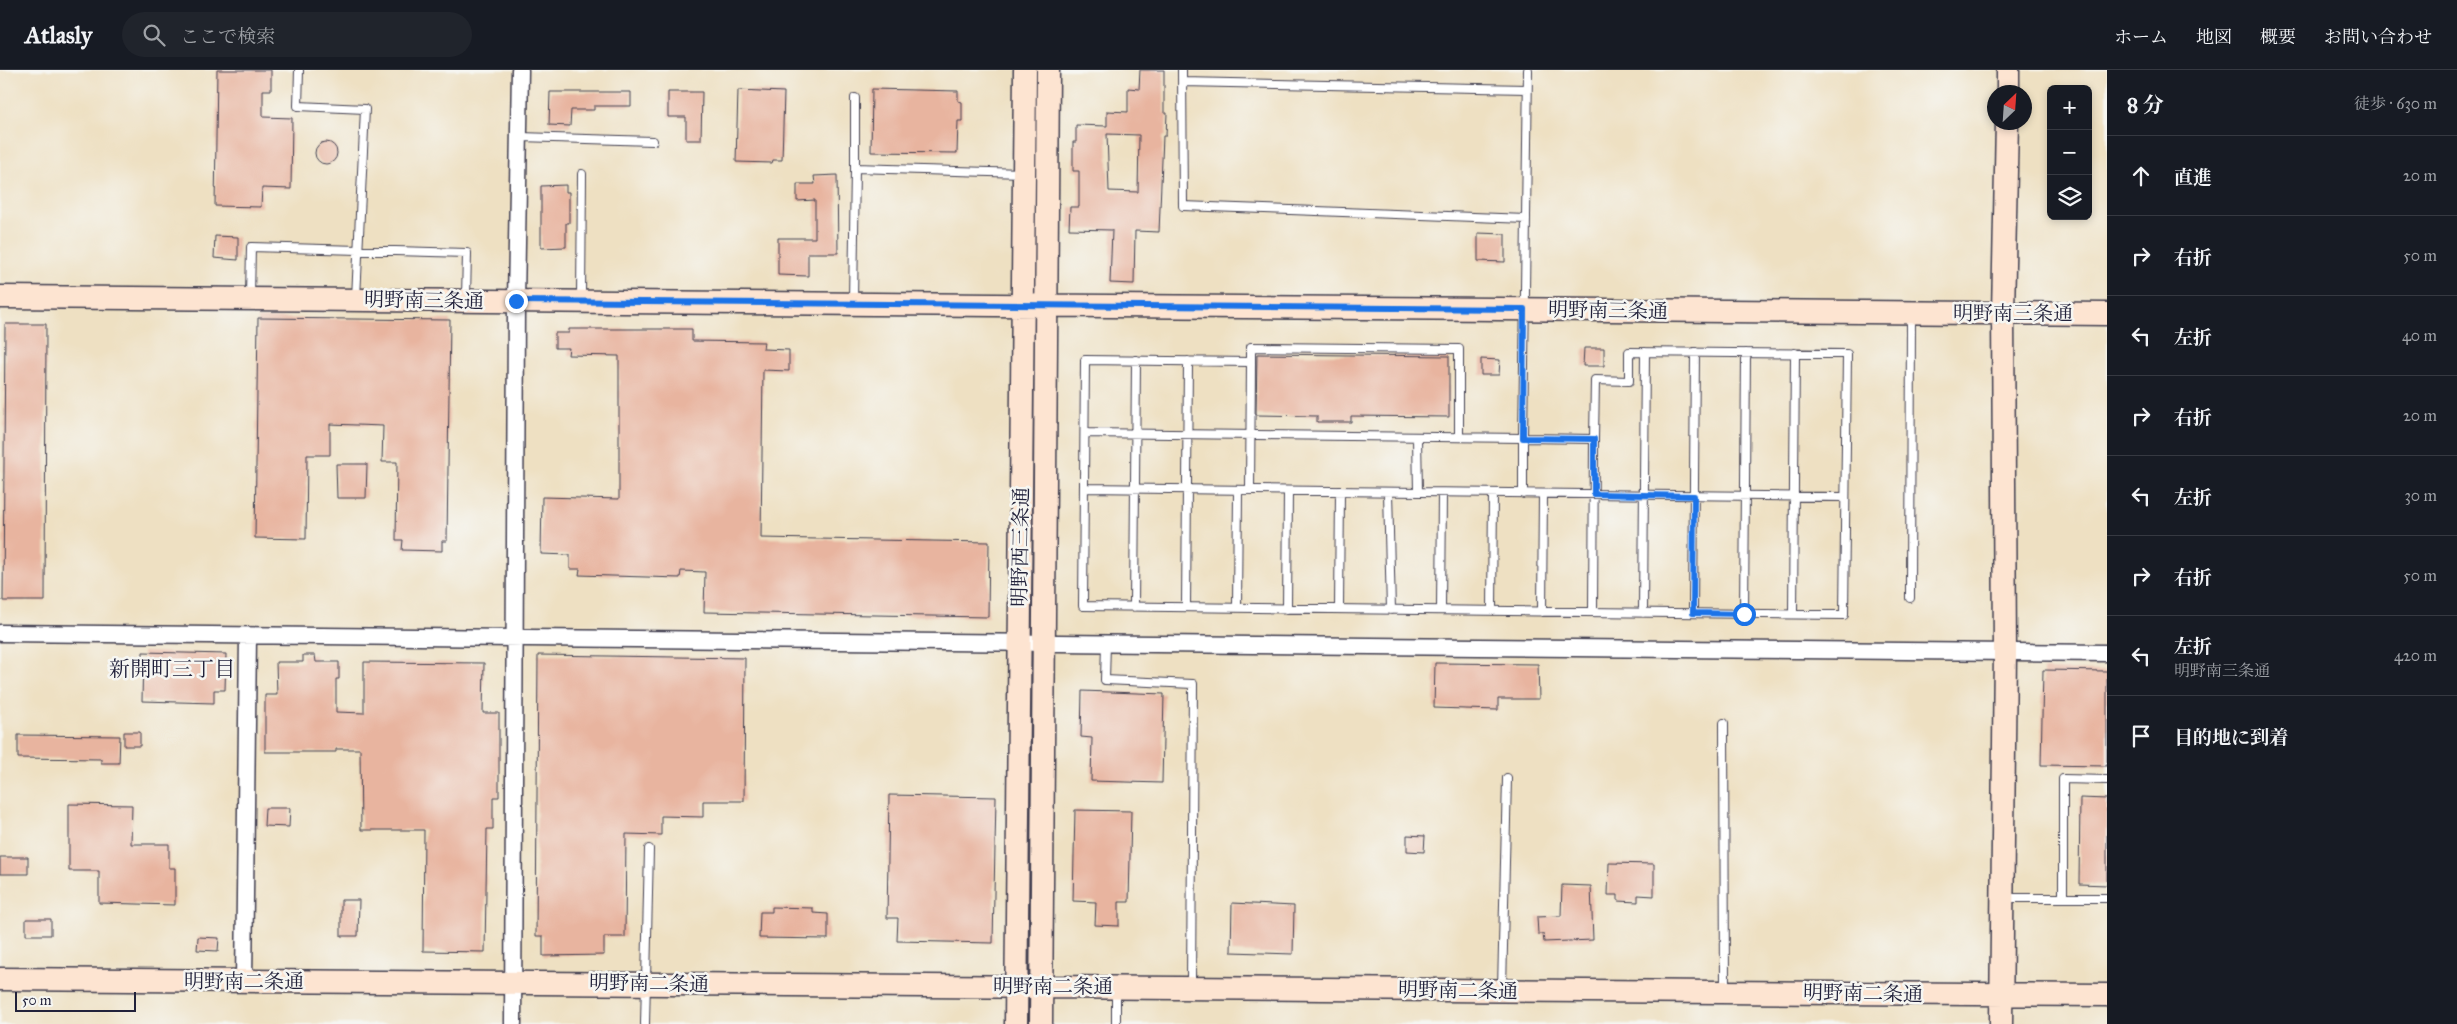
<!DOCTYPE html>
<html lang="ja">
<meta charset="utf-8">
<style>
:root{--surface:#171b24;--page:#20242c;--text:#f1f3f6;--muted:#9ea1a6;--line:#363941}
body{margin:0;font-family:"IM FELL Great Primer","Noto Serif JP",serif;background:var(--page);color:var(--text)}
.controls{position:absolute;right:15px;top:15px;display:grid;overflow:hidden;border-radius:8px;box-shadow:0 2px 8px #0003}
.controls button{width:45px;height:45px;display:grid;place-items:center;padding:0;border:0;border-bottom:1px solid var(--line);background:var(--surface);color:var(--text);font:25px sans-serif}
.compass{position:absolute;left:1987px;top:15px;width:45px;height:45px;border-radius:50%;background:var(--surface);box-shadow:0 2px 8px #0003;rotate:25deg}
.scale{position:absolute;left:15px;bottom:12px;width:121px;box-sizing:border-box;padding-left:5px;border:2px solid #22223b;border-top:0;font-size:14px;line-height:18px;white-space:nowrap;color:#22223b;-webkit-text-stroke:4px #f6f6f2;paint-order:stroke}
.stop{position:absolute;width:15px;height:15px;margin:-11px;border:4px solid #1a73e8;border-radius:50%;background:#fff}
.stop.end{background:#1a73e8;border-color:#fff;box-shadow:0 1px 5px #0008}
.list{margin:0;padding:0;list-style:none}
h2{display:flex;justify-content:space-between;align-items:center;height:65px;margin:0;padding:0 20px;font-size:21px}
h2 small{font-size:16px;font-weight:400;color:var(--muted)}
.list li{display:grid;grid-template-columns:32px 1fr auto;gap:15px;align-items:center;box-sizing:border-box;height:80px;padding:0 20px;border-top:1px solid var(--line)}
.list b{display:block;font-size:19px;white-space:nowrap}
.list p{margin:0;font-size:16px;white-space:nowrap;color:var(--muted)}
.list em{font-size:16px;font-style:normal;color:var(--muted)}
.icon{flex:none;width:28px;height:28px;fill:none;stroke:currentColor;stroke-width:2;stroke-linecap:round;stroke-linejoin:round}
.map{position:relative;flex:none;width:2107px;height:954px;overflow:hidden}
header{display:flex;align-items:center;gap:30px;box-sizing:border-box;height:70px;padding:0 25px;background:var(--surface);border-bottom:1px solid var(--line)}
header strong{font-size:24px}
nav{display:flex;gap:28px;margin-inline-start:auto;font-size:18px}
.search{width:350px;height:45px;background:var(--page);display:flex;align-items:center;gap:12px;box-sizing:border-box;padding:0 18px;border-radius:28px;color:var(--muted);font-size:19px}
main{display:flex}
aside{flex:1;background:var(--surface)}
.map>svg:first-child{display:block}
</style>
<header>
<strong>Atlasly</strong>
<div class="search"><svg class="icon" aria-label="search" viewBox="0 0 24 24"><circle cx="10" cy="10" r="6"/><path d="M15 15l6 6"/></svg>ここで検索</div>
<nav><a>ホーム</a><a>地図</a><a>概要</a><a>お問い合わせ</a></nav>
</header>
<main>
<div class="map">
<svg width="2107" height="954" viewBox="0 0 2107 954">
<rect width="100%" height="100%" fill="#f6f6f2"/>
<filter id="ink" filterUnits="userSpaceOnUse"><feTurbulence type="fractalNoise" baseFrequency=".02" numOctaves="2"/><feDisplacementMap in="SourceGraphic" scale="10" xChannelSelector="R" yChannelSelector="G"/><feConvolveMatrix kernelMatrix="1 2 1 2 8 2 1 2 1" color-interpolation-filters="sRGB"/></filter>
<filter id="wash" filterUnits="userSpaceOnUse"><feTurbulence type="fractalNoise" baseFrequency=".0096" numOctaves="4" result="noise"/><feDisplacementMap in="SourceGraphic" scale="20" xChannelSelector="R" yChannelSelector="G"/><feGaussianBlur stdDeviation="1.12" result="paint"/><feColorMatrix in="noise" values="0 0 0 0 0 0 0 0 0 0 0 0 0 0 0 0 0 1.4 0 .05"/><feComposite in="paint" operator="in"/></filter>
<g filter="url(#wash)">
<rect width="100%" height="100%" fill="#eee0c2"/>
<g id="blocks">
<path fill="#e8b49f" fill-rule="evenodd" d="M217,0H271V20H263V47L292,48L291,119L262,118L261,137L215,136Z
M1140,0H1164V43H1167L1166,66H1163L1159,162L1135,161L1134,214L1110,213L1112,160L1069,159L1070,137H1079V101H1073V72H1076V55L1107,56V41L1128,42V18L1139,19ZM1107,64L1139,65L1138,122L1109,121Z
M872,19L958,21V31L962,32V51H958L957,83L871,82Z
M738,20L784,22L782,90H773L772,93L736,92Z
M550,22H631V36H594V40H571L570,56L549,55Z
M668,22H702L701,70H686V47H668Z
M315 83a11 11 0 1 1 22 0a11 11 0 1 1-22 0Z
M837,105L838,183H808V206L778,205V168H815V130L797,131V114H815L814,106Z
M566,115V122H569V153H566V177L541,178V116Z
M1478,163L1505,164V192L1478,191Z
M215,166L238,167V190L214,188Z
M258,248L450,250L447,471H442V481L402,480L403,470H396L397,392H382L383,356L330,354V385H307L306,469L255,468Z
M5,254H46L45,531H3Z
M569,259H692V271L764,272L763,279L789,280V301L763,300L761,468L989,472L988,547L704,542L705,502L681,501L680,508L579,505L580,499H570V485L541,484L542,427L619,429V286L568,285L569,278H555V263H569Z
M1584,278H1604V296H1583Z
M1257,284L1449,286V347L1351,346V352H1317V346L1256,345Z
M1481,289L1500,290L1499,305H1481Z
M336,394H367L366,428H337Z
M143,582L226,584L225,620H214V633L142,631Z
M303,585H315L316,592H339V609H336V642L364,643V592L484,593L483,643H499V727H493V759H487L485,882L423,881L424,760H361L360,679H336V682H265V625H277L276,592H303Z
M538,585L745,588L744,731H703V747L661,746V765L626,764L625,867H604V885L543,886V866H536Z
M1435,593L1538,594L1539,629H1498V640L1434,638Z
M2043,600L2107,601V696L2041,695Z
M1082,621L1164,624L1162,713L1091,711L1092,668L1081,667Z
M124,662H140V676H124Z
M18,665L120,666L119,693H101V689L18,688Z
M889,725L996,727L993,873L897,871L898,848H887Z
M2080,728L2107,729V815L2079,814Z
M69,734L132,735L131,774H169V798H175V835L99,833V801H69Z
M265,738H290L289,757L264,756Z
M1075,740L1131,741L1129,832H1119V856L1095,855L1096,832L1073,831Z
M1407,765L1425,766L1424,782L1407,781Z
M0,787H28V804H0Z
M1609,793L1654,794V826L1638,825V832L1618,831V825H1608Z
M1562,815L1591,816L1593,870L1544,872L1543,864H1538L1537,847L1561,846Z
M341,830H359L358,866H341Z
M1232,833L1294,836L1293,884L1231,882Z
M772,837L813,838V843L828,844V869L759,868L760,842H772Z
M26,849H51V865H26Z
M198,867L219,868L218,881L197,880Z"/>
</g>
</g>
<g filter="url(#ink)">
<use href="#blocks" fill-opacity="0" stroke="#413e4f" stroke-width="1"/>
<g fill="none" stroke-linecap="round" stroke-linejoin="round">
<g stroke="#413e4f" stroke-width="10">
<path id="lane" d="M299,0L298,36L365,39L356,228
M1182,0L1183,136L1526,149
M1183,12L1527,19
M520,67L653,71
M855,98V28
M250,227L251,177L467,183L466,228
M581,229L582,104
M853,231L855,98L1023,103
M1251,292V277L1459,279V367
M1085,363L1523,368L1528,0
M1417,367L1418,422
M1084,418L1845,427
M1250,420L1251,292L1085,290L1083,536L1844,545L1847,284L1629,282V311L1595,310L1594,369L1523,368V424
M1388,422L1391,540
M1910,528L1911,244
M1134,537L1136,290
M1186,537L1188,291
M1237,538L1238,420
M1287,539L1288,421
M1339,539L1340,421
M1441,540L1442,423
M1492,541L1493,423
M1542,542L1543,424
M1593,542L1594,369
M1643,543L1645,282
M1693,543L1695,282
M1744,544L1746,283
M1793,544L1795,283
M1106,573L1105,610L1193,614L1191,916
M1724,653L1725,920
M2005,828H2107
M2063,828V709L2107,710
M1502,918L1507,708
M1116,919V954
M645,954L649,779"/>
</g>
<g stroke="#413e4f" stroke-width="19">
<path id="street" d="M0,563L2107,583
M244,912L248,566
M513,954L516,231L520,0"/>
</g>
<g stroke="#413e4f" stroke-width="25">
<path id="secondary" d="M2008,22V0
M0,227L2107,244
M0,909L2107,925
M1016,954L1025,0
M1041,954L1048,0
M2001,954L2005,582L2003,243L2007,52"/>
</g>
<use href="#lane" stroke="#fff" stroke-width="8"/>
<use href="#street" stroke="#fff" stroke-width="16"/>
<use href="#secondary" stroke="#fde4d1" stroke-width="22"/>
</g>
</g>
<g fill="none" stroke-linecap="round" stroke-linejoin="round" filter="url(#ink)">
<path stroke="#1a73e8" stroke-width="6" d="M516,231L1524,239L1523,368L1594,369V424L1694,426L1693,543L1744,544"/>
</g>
<g text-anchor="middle" stroke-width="5" stroke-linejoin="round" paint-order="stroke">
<g font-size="20" fill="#22223b" stroke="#f6f6f2">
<text transform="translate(424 230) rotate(1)" y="7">明野南三条通</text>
<text transform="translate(1608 240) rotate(1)" y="7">明野南三条通</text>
<text x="2013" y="250">明野南三条通</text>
<text transform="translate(1020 477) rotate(-89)" y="7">明野西三条通</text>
<text x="244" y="918">明野南二条通</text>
<text transform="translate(649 913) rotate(1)" y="7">明野南二条通</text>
<text x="1053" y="923">明野南二条通</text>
<text transform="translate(1458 920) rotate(1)" y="7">明野南二条通</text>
<text transform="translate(1863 923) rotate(1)" y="7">明野南二条通</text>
</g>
<g font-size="21" fill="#22223b" stroke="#f6f6f2">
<text x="172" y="606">新開町三丁目</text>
</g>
</g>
</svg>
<div class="controls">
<button>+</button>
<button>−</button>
<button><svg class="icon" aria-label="layers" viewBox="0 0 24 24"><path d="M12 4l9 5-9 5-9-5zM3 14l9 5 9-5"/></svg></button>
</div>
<svg class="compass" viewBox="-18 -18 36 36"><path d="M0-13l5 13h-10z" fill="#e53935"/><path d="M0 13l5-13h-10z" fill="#9ea1a6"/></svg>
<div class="scale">50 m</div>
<div class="stop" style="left:1744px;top:544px"></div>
<div class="stop end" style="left:516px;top:231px"></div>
</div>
<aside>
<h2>8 分<small>徒歩 · 630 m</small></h2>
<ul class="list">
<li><svg class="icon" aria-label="ahead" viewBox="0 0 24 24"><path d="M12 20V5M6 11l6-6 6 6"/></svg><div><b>直進</b></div><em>20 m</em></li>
<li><svg class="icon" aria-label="right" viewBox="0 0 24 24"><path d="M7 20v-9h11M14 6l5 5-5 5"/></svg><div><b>右折</b></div><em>50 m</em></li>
<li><svg class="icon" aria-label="left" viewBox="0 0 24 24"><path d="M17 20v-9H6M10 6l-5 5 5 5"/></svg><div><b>左折</b></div><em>40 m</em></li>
<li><svg class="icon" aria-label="right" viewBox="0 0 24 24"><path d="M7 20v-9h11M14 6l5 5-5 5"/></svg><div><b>右折</b></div><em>20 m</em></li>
<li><svg class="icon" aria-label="left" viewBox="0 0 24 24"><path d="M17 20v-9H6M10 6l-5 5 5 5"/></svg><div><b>左折</b></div><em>30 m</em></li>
<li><svg class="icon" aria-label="right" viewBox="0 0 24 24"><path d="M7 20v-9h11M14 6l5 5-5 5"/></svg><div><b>右折</b></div><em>50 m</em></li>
<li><svg class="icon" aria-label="left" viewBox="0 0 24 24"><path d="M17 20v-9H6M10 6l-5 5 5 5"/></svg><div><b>左折</b><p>明野南三条通</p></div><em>420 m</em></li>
<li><svg class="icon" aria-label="arrive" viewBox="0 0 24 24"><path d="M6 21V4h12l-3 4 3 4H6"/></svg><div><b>目的地に到着</b></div></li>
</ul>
</aside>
</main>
